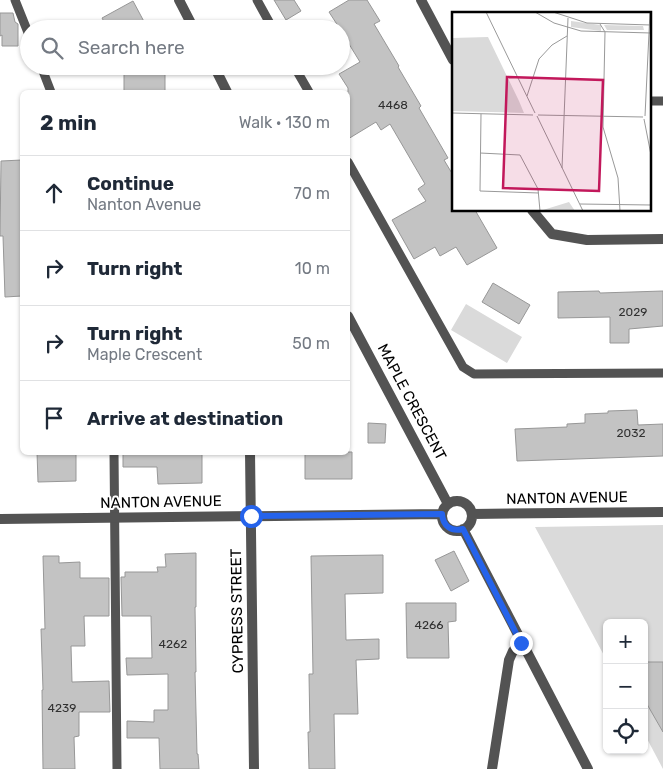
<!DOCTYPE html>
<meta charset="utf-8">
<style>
:root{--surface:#fff;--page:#f2f2f3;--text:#1f2937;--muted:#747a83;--line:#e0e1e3}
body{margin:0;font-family:Rubik,sans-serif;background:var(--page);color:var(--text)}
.controls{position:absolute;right:15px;bottom:15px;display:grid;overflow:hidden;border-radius:8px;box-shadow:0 1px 4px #0004}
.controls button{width:45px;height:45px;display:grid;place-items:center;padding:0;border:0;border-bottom:1px solid var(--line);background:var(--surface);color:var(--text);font:25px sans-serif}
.stop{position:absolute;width:15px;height:15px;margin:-11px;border:4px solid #2563eb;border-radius:50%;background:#fff}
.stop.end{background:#2563eb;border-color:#fff;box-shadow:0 1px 5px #0008}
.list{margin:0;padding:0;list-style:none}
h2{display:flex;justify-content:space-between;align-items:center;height:65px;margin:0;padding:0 20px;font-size:21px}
h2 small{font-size:16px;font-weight:400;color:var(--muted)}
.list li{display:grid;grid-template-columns:32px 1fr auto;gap:15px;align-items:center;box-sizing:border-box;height:75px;padding:0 20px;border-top:1px solid var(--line)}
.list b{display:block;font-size:19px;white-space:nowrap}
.list p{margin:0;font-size:16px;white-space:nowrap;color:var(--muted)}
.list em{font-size:16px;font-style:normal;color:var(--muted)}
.icon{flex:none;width:28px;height:28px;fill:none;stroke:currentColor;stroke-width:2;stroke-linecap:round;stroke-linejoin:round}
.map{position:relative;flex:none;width:663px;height:769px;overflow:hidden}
.search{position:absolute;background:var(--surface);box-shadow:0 1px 4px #0004;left:20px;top:20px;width:330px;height:55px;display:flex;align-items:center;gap:12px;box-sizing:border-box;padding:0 18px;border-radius:28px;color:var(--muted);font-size:19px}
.panel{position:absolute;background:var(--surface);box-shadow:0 1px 4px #0004;left:20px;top:90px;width:330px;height:365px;border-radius:8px}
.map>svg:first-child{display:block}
</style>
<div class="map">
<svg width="663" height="769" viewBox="0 0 663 769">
<rect width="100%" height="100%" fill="#fff"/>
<path fill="#dadada" d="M466,304L522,337L507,363L451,330Z
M663,525V769L644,733V623H607V661L535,527Z"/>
<path fill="#c3c3c3" stroke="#979797" d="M274,0H294L301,11L286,20Z
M349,0H367L380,21L374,24L399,66L398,67L421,106L419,108L448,158L444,160L453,175V210H475L497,248L467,265L456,247L440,256L435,247L414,259L392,220L426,201L418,189L425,184L390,124L381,130L376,122L348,139V88L339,74L360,62L341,31V29H340L329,12Z
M133,1L148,29H108L102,18Z
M0,13H13L15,22L18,24V46H2V35L0,36Z
M124,66H165V91H124Z
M22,160V296L5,297L3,236H0L1,161Z
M493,283L530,305L519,324L482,302Z
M599,291L600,293L663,291V326L629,329V343H610V317L558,318V292Z
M637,410L638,425L663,424V456L517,461L515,429L567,427V424L585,423V414L608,413V411Z
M368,423L386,424L385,443H368Z
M37,452H76V481L38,482Z
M123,452H202V483L158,484L157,467H123Z
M305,452H352V479H305Z
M454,551L469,581L451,591L435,560Z
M196,553V607H195L196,672H195L197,754H198L199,769H160L159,738H127V721L154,722V710H168V674L127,675L126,658H152L151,616H122L121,577H125V572H158L157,567H166L165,554Z
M383,555V593L345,594L346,640L379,639V659L356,660L358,714H334L335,769H309L308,732H310L309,674H313L311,556Z
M43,556H59V563L80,562V578H109V616H84L85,646H71L72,682L109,681L110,712H79V736L74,737L75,769H43L42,690H43L41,629H45Z
M406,603H456V621L448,622L449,658H407Z
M644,662H663V732L644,699Z"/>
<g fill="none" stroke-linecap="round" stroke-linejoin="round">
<path stroke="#535353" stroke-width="9" d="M15,0L29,35
M257,0L273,29
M41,66L51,92
M294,66L309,92
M649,101H663
M348,162L463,367L474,374L663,373
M114,452L117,769"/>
<path stroke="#535353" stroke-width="10" d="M179,0L194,29
M421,0L453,60
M214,66L227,92
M532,210L552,234L587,240L663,239
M348,316L448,504
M250,452L254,769
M442 516a15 15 0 1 1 30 0a15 15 0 1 1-30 0Z
M472,514L663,512
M0,519L442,514
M463,529L588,769
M492,769L509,660L513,651L521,643"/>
</g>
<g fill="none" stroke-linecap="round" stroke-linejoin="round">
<path stroke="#2563eb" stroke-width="6" d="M251,516L442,514C443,526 451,532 463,529L521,643"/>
</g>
<g text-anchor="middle" stroke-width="4" stroke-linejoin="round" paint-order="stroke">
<g font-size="12" fill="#313131">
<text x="393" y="109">4468</text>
<text x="633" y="316">2029</text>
<text x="631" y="437">2032</text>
<text x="429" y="629">4266</text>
<text x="173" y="648">4262</text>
<text x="62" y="712">4239</text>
</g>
<g font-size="15" fill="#000" stroke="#fff">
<text transform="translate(412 402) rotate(62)" y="5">MAPLE CRESCENT</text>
<text transform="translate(567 498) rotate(-1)" y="5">NANTON AVENUE</text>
<text transform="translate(161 502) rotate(-1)" y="5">NANTON AVENUE</text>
<text transform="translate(237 611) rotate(-91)" y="5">CYPRESS STREET</text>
</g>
</g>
<g transform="translate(452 12)">
<rect width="199" height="199" fill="#fff"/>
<path d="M119,9L149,13V19L119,15ZM152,13L191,14L192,18H155ZM36,25L67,89L72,101L0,99V26ZM117,190L123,199H91V198Z" fill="#dadada"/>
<path fill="none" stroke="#999" stroke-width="1" d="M34,0L83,101M83,0L102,11L129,19L199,21M101,0L135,11L199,13M148,12L153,20L151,115L166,166L168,199M75,84L87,47L100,33L115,24M0,101L81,103M29,102L28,179L87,181M86,103L191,105M85,104L131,199M193,104L198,0M192,107L199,143M28,141L68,143L86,177L88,199M110,156L116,6M128,192L199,193"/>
<path fill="#c2185b" fill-opacity="0.15" stroke="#c2185b" stroke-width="2.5" d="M55,65L151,68L147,179L51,176Z"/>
<rect width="199" height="199" fill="none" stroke="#000" stroke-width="2.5"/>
</g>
</svg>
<div class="controls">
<button>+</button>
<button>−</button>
<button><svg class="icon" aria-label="locate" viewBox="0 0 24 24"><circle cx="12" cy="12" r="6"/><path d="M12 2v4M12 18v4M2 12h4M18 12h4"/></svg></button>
</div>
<div class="stop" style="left:251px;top:516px"></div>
<div class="stop end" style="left:521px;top:643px"></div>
<div class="search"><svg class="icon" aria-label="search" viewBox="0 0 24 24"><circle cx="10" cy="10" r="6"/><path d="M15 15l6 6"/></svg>Search here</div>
<section class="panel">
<h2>2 min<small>Walk · 130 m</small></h2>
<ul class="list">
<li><svg class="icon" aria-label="ahead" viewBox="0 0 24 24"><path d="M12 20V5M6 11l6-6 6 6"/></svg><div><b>Continue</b><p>Nanton Avenue</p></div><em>70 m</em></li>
<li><svg class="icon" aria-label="right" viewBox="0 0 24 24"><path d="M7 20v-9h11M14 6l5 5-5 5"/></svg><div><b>Turn right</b></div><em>10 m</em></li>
<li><svg class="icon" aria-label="right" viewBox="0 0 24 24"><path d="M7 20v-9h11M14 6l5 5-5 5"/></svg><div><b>Turn right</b><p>Maple Crescent</p></div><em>50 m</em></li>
<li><svg class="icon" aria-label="arrive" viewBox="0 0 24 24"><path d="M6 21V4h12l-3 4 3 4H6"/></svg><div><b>Arrive at destination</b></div></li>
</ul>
</section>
</div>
